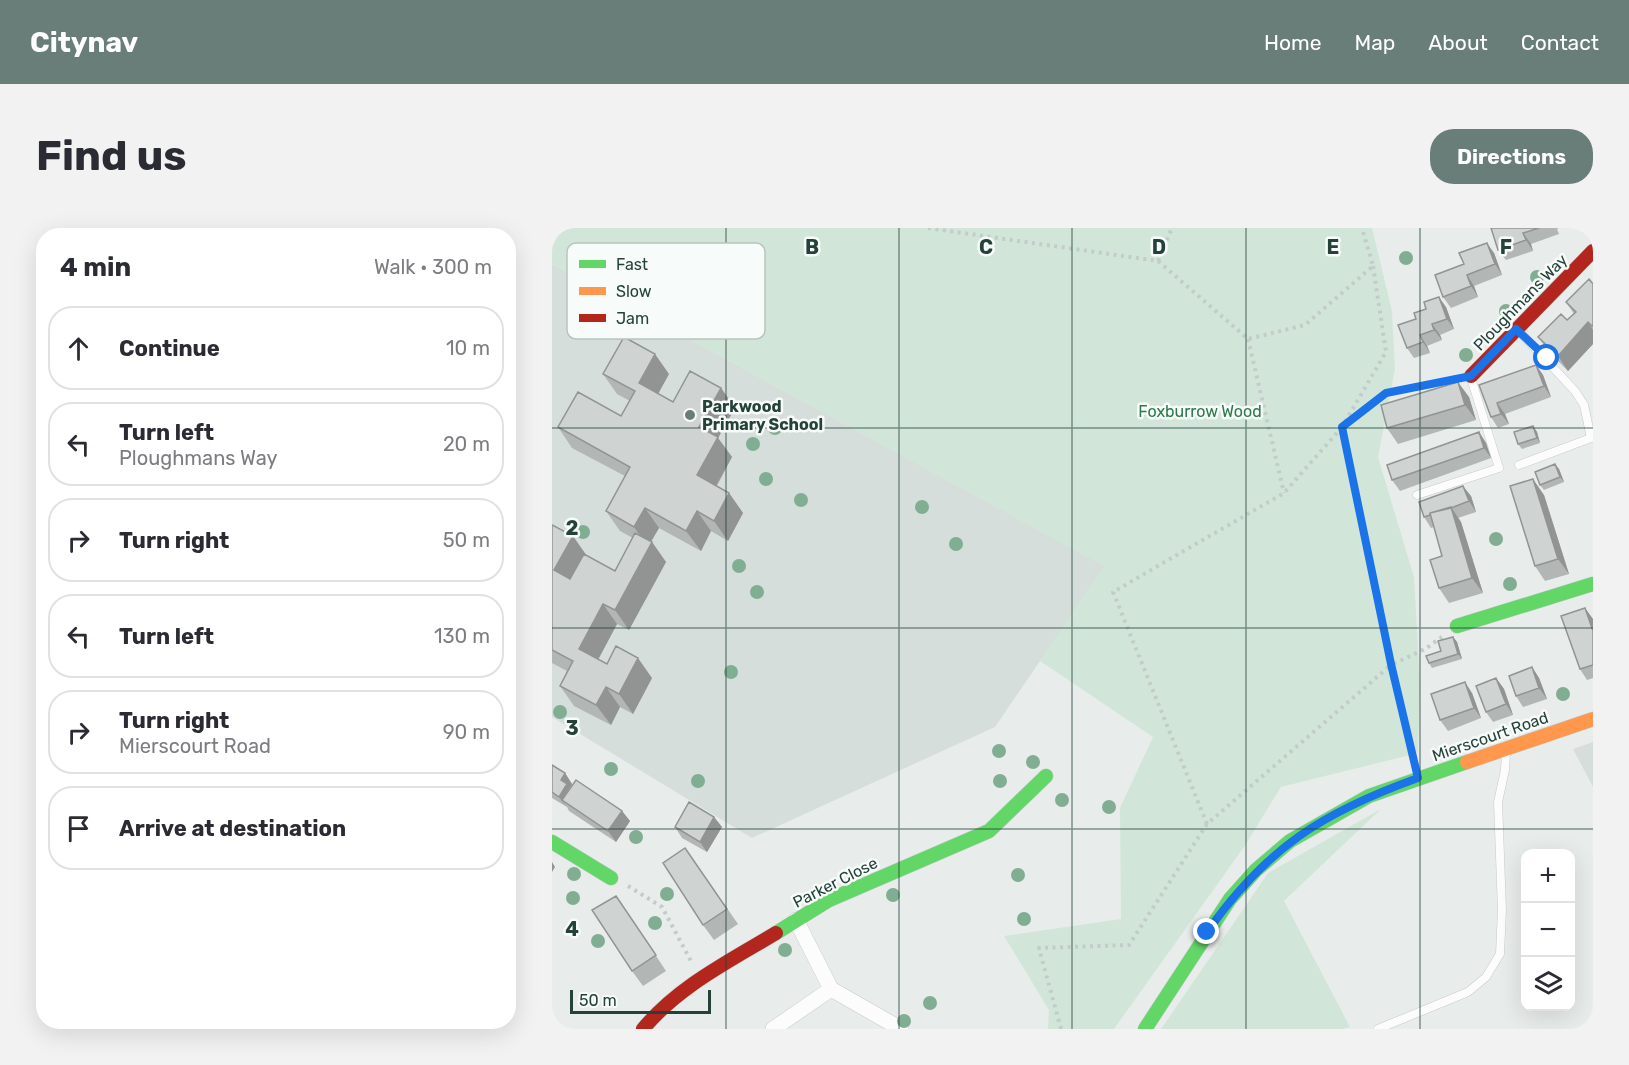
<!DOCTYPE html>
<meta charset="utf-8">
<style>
:root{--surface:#fff;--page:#f2f2f3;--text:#2b2b33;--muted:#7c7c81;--line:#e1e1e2;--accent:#697e78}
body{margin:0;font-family:Rubik,sans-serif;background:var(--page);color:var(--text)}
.controls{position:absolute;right:18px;bottom:18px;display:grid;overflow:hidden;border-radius:12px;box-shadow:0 6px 24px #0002}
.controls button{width:54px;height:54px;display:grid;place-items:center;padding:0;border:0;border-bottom:2px solid var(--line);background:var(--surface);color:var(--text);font:30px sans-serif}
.scale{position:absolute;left:18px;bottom:15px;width:141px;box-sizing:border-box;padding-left:6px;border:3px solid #24423a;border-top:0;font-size:16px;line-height:21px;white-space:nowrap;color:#24423a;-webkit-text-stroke:4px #f7fbf9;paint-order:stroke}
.stop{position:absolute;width:18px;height:18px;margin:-14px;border:4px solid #1a73e8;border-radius:50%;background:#fff}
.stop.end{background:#1a73e8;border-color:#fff;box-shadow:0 2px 6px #0008}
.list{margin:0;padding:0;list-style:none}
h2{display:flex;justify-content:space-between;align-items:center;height:78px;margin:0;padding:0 24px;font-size:26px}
h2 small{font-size:20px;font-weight:400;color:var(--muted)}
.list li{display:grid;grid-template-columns:39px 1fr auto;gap:18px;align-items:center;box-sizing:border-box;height:84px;margin:0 12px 12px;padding:0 12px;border:2px solid var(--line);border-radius:24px}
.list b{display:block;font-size:22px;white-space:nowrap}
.list p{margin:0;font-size:20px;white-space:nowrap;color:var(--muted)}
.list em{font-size:20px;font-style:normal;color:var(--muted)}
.icon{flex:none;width:33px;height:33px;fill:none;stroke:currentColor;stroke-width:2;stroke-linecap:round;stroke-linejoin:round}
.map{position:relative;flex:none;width:1041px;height:801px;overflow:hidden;border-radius:24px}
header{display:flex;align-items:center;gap:36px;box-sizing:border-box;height:84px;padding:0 30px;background:var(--accent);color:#fff}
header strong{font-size:28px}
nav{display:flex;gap:33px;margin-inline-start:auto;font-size:21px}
.intro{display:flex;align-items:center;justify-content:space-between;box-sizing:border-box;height:144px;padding:0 36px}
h1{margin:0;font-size:42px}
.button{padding:15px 27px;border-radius:24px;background:var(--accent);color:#fff;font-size:21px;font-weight:700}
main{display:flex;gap:36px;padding:0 36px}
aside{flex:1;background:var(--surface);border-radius:24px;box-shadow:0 6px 24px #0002}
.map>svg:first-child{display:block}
</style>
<header>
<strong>Citynav</strong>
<nav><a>Home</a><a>Map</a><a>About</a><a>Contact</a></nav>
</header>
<div class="intro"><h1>Find us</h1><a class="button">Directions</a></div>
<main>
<aside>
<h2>4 min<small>Walk · 300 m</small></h2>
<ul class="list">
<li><svg class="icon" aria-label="ahead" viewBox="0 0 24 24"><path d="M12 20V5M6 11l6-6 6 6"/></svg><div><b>Continue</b></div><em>10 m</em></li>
<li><svg class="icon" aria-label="left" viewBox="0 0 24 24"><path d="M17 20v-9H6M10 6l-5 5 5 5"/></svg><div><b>Turn left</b><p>Ploughmans Way</p></div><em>20 m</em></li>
<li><svg class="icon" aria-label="right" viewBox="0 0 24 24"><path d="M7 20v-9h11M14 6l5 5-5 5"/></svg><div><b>Turn right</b></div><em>50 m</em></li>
<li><svg class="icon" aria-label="left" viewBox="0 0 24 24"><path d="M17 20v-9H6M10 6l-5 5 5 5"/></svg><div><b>Turn left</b></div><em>130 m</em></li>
<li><svg class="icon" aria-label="right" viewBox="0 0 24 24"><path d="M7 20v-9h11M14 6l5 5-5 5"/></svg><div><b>Turn right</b><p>Mierscourt Road</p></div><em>90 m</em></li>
<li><svg class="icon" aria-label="arrive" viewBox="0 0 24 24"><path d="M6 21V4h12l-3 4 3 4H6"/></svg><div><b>Arrive at destination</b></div></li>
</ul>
</aside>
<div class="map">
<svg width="1041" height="801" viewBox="0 0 1041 801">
<rect width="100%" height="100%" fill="#e8edeb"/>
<path fill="#d6dedb" d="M0,36L553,338L443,499L200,610L0,489Z
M1041,514V559L1021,521Z"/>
<path fill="#d1e6d8" d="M10,0H820L840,83L843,141L826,229L862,349L868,457L866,525L729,559L692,619L562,801H496L497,782L452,708L569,691L568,580L601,509L488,433L552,338L0,36V19Z
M829,581L732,673L798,799L791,801H609L716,645Z"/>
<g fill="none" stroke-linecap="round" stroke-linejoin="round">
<g stroke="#c5cac8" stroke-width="9">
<path id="lane" d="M966,102L1023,163L1032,177L1039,210L967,237
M865,267L947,240L919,150
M826,801L916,764L934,749L948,726L950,682L946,574L953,542L954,525"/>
</g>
<g stroke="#c5cac8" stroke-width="16">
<path id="street" d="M244,692L279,761L349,801
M221,801L279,761"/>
</g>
<g stroke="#c3cbc8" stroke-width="15">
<path id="fast" d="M905,398L1041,356
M0,614L59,650
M224,705L277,672L437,603L494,548
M593,801L678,671L704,642L738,613L817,568L915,534"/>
</g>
<g stroke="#c3cbc8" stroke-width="15">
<path id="slow" d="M915,534L1041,491"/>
</g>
<g stroke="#c3cbc8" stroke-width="15">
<path id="jam" d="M919,148L1041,23
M91,801C127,758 176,734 224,705"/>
</g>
<path stroke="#c3ccca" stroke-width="4" stroke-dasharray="3 4.5" stroke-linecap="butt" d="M376,0L606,33L696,111L753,97L821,38L810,0
M606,33L620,0
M821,38L834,124L790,199L839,437L873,421L890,409
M696,111L732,265
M655,596L561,364L732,265L790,199L833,166L900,152
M76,658L110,679L140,735
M509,801L487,720L577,717L655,596L839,437L863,534"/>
<use href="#lane" stroke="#fcfcfc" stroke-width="8"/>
<use href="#street" stroke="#fcfcfc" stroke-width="15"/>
<use href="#fast" stroke="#63d668" stroke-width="14"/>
<use href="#slow" stroke="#ff974d" stroke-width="14"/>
<use href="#jam" stroke="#b3261e" stroke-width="14"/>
</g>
<g fill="#81ae93">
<circle cx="854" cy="30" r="7"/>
<circle cx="985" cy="49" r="7"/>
<circle cx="954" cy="83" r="7"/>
<circle cx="914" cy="127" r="7"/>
<circle cx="223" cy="200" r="7"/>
<circle cx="201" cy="216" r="7"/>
<circle cx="214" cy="251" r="7"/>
<circle cx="249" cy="272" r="7"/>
<circle cx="370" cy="279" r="7"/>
<circle cx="31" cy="304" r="7"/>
<circle cx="944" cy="311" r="7"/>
<circle cx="404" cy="316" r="7"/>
<circle cx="187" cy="338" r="7"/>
<circle cx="958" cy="356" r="7"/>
<circle cx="205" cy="364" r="7"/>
<circle cx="179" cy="444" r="7"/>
<circle cx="1011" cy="466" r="7"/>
<circle cx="8" cy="484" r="7"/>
<circle cx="447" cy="523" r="7"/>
<circle cx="481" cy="534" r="7"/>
<circle cx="59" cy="541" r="7"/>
<circle cx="146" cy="553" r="7"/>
<circle cx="448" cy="553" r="7"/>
<circle cx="510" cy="572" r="7"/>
<circle cx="557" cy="579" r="7"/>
<circle cx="84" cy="609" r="7"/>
<circle cx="22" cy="646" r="7"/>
<circle cx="466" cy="647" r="7"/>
<circle cx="115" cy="666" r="7"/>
<circle cx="341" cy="667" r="7"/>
<circle cx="21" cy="670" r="7"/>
<circle cx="472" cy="691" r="7"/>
<circle cx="103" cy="695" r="7"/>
<circle cx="46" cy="713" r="7"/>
<circle cx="233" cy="722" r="7"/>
<circle cx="378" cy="775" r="7"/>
<circle cx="352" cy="793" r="7"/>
</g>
<path fill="#b2b6b5" d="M939,0H1007L1005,1L1007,6L979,16L981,23L954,32L946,22Z
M942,25L950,47L922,58L926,69L899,80L891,69L883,47Z
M1041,56V116L1016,143L997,124L986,109L1015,92L1022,86L1014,74Z
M894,79L902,101L888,107L890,112L875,118L878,125L862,130L855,120Z
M984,137L991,147L999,169L953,186L957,196L946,200L939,189L927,157Z
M51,146H117L106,166L121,174L169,160L183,180L166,210L180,229L165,258L177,265L191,285L176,313L159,303L149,323L107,300L99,313L114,334L77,402L65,396L46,432L55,436L100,450L81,486L68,479L59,497L22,478L8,458L15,443L0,435V297L34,327L63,343L81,310L68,303L54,283L73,248L20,220L6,199L69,188L78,173L65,166Z
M917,169L924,192L846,216L835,200Z
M981,198L985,204L988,215L970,221L966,216Z
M927,204L934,215L939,230L848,263L840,252Z
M1003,236L1007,241L1012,254L992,262L988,257Z
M992,267L1017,346L993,353L983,338Z
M919,268L924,284L906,290L909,294L931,365L897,375L887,360L890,328L882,299L879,300L872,289Z
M1033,380L1041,392V450L1035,452L1028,441Z
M901,409L905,414L910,431L880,440L877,435L889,423Z
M980,439L987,450L995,471L971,479L964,468Z
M944,450L952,461L961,487L941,494L934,484Z
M920,465L929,490L896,503L888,492Z
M0,537L13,545L20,556L18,560L70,583L78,593L64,614L17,583L15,579L0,570Z
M162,589L170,599L155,624L130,610L123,599Z
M133,620L186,696L162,712L151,697Z
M75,684L114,743L91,758L80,743Z"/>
<path fill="#919493" d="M971,5L979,16L981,23L974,12Z
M935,15L942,25L950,47L943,36Z
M915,47L922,58L926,69L919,58Z
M887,69L894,79L902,101L895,91Z
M1036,94L1041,102V116L1016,143L1006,128Z
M880,96L888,107L890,112L882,102Z
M868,107L875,118L878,125L871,114Z
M103,126L117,146L101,175L87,155Z
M984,137L991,147L999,169L992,158Z
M906,154L917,169L924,192L913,177Z
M169,160L183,180L166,210L180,229L159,267L145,247L147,199Z
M945,175L953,186L957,196L949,186Z
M981,198L985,204L988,215L985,210Z
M927,204L934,215L939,230L932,220Z
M1003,236L1007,241L1012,254L1008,249Z
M981,251L992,267L1017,346L1006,331Z
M911,258L919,268L924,284L917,273Z
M177,265L191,285L176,313L162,293Z
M899,279L909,294L931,365L920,350Z
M93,280L107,300L96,319L82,299Z
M145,283L159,303L149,323L134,303Z
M21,308L35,328L16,363L2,342Z
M100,314L114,334L77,402L63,382Z
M51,376L65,396L41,441L27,421Z
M1033,380L1041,391V403Z
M901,409L905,414L910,431L906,426Z
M86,430L100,450L81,486L67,466Z
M980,439L987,450L995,471L987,460Z
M944,450L952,461L961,487L954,476Z
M913,454L920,465L929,490L922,480Z
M54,459L68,479L59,497L44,477Z
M13,545L20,556L10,572L14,579L7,569L9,552Z
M70,583L78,593L64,614L56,603Z
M162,589L170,599L155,624L148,614Z
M0,634L3,639L0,644Z"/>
<path fill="#cfd4d2" stroke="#919493" stroke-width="1.5" d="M939,0H987L971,5L974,12L946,22Z
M935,15L943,36L915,47L919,58L891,69L883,47L912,36L907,25Z
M1037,51L1041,56V97L1040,98L1036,94L1006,128L986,109L1009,86L1015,92L1024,84L1014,74Z
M887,69L895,91L880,96L882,102L868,107L871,114L855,120L846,97L864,91L862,85L874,81L872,74Z
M72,109L103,126L87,155L121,174L138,143L169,160L147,199L166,209L145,247L177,265L162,293L145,283L134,303L93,280L82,299L54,283L78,239L6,199L26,164L69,188L83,163L51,146Z
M984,137L992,158L945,175L949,186L939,189L927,157Z
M906,154L913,177L835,200L829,177Z
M981,198L985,210L966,216L962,204Z
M927,204L932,220L840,252L835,237Z
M1003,236L1008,249L988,257L983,244Z
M981,251L1006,331L983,338L958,258Z
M911,258L917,273L899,280L878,285V287L872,289L867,274Z
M899,279L920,350L887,360L878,332L890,328L878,285Z
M0,297L21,308L2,342L18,351L32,326L63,343L83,305L100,314L63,382L51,376L27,421L55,436L64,418L86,430L67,466L54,459L44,477L8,458L21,433L0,422Z
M1033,380L1041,403V437L1028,441L1009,388Z
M901,409L906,426L877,435L874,428L889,423L886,413Z
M980,439L987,460L964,468L957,448Z
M944,450L954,476L934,484L924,458Z
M913,454L922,480L888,492L879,466Z
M0,537L13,545L9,552L15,556L7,569L0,564Z
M24,552L70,583L56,603L10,572Z
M137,574L162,589L148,614L123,599Z
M133,620L175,681L151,697L111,635Z
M64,668L104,727L80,743L40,682Z"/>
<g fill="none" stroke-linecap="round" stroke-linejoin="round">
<path stroke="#1a73e8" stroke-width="8" d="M655,704C714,620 771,584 866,550L839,436L790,199L834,165L919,148L964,101L995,130"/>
</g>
<path fill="none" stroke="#24423a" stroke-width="1.5" stroke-opacity="0.55" d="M174,0V801M347,0V801M520,0V801M694,0V801M868,0V801M0,200H1041M0,400H1041M0,601H1041"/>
<circle fill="#697e78" stroke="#f7fbf9" stroke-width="2" cx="138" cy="187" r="6"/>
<g text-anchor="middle" stroke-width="5" stroke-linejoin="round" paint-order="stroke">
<g font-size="16" fill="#24423a" stroke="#f7fbf9">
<text transform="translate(968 74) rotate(-46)" y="6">Ploughmans Way</text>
<text transform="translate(938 508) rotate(-19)" y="6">Mierscourt Road</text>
<text transform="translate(283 654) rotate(-27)" y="6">Parker Close</text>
</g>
<g font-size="16" font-weight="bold" fill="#24423a" stroke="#f7fbf9" text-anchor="start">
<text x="150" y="184">Parkwood<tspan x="150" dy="18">Primary School</tspan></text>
</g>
<g font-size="16" fill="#2d7a4b" stroke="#f7fbf9">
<text x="648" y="189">Foxburrow Wood</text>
</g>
</g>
<rect x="15" y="15" width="198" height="96" rx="9" fill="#f7fbf9" stroke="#b8c4c0" stroke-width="1.5"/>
<rect x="27" y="32" width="27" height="8" fill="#63d668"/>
<rect x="27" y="59" width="27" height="8" fill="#ff974d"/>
<rect x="27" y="86" width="27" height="8" fill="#b3261e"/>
<g font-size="16" fill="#24423a">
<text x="64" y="42">Fast</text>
<text x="64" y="69">Slow</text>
<text x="64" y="96">Jam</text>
</g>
<g font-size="20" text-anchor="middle" font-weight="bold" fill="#24423a" stroke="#f7fbf9" stroke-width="5" stroke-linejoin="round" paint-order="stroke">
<text x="260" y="26">B</text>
<text x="434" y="26">C</text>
<text x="607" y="26">D</text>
<text x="781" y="26">E</text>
<text x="954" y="26">F</text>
<text x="20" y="307">2</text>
<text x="20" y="507">3</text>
<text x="20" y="708">4</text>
</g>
</svg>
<div class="controls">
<button>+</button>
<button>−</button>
<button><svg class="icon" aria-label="layers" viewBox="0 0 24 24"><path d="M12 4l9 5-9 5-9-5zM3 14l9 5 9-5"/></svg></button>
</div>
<div class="scale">50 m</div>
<div class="stop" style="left:995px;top:130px"></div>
<div class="stop end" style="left:655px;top:704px"></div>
</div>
</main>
